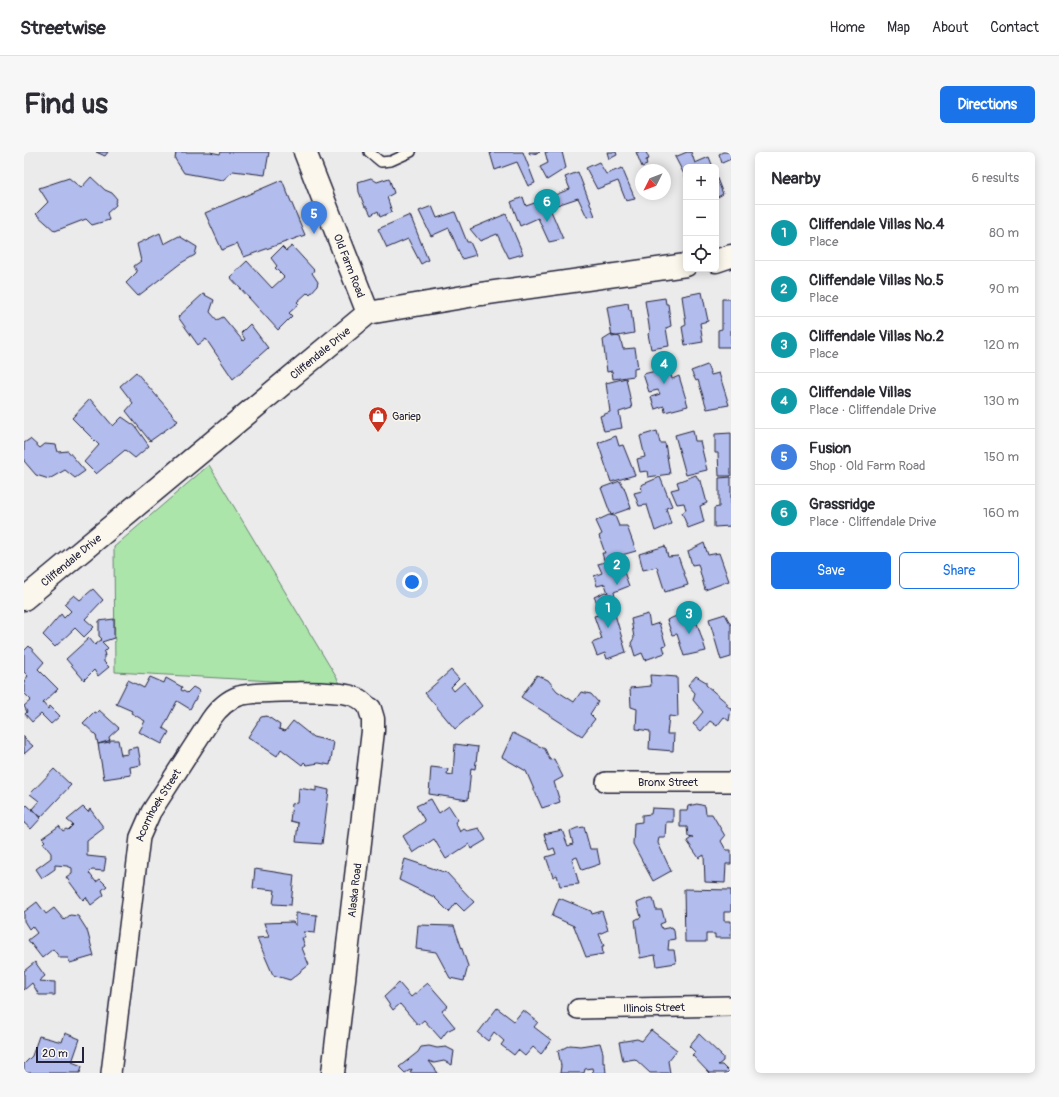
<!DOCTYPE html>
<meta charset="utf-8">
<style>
:root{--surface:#fff;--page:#f7f7f7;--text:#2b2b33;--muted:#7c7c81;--line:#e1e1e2;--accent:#1a73e8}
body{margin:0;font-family:Pangolin,sans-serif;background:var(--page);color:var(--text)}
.controls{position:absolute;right:12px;top:12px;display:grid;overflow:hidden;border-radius:6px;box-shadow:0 2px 10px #0003}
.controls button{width:36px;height:36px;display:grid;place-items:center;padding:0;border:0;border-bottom:1px solid var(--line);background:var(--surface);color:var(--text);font:20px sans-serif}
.compass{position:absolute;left:611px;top:12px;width:36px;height:36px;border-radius:50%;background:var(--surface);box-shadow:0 2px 10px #0003;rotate:228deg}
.scale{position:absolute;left:12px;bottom:10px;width:48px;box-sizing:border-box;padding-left:4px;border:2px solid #22223b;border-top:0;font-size:11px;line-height:14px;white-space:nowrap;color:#22223b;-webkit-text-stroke:3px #fbf7ec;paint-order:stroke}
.you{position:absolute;left:388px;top:430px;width:14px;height:14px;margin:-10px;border:3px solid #fff;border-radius:50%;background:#1a73e8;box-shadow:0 0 0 6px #1a73e833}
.badge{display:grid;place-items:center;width:26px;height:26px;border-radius:50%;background:var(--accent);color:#fff;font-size:13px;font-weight:700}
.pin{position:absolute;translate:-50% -33px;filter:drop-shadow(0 1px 2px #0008)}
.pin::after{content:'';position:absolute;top:21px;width:14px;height:12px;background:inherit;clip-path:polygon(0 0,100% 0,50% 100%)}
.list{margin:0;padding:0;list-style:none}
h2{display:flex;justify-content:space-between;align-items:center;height:52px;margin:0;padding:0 16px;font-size:17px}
h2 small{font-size:13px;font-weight:400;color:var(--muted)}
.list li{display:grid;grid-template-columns:26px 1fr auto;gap:12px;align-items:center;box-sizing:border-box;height:56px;padding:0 16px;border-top:1px solid var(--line)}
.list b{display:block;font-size:15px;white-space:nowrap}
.list p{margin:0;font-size:13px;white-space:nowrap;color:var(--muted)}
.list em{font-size:13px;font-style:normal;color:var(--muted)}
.actions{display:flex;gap:8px;padding:12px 16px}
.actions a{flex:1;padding:9px 0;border:1px solid var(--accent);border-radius:6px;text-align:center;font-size:14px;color:var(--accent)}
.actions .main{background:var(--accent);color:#fff}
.icon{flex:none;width:22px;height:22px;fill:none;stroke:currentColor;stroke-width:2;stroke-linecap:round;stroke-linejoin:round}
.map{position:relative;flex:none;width:707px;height:921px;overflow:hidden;border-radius:6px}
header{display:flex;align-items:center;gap:24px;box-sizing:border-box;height:56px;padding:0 20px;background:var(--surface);border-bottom:1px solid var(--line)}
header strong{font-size:19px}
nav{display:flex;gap:22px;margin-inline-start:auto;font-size:14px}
.intro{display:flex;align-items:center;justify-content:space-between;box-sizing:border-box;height:96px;padding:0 24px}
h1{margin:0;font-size:28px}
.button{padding:10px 18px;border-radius:6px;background:var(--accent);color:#fff;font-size:14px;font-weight:700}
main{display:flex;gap:24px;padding:0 24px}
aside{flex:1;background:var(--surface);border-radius:6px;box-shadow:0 2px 10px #0003}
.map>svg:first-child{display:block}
</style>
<header>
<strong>Streetwise</strong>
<nav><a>Home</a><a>Map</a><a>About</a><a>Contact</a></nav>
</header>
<div class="intro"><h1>Find us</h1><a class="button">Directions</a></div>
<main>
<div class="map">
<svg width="707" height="921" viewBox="0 0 707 921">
<rect width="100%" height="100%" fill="#ecebec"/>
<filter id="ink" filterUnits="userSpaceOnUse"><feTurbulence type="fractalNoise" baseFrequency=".025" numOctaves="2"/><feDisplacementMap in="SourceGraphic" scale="8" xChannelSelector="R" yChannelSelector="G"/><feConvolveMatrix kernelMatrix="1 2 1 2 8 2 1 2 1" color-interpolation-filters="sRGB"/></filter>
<g filter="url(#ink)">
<path fill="#ace5a9" stroke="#678472" d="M185,313L317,533L91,520L90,395Z"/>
<path fill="#b2bdee" stroke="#22223b" d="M72,0H84L81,4Z
M152,0H186L196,2L197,0H245L241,23L209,19L199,28L160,21L151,7Z
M468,0H499L511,31L504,34L493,10L471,18L466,1Z
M505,0H516L506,3Z
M521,0H538L542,16L523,28L516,15L524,11Z
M583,0H592L593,3L585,7Z
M612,0H622L625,7L622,8L623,13L618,15Z
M663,0H667L671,11L685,5L689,15H662V26L651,5Z
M699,0H707V7L698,11L695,2Z
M575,10L582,22L598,16L611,47L602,49L594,29L573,37L562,16Z
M554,20L571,64L563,65L554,46L530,54L526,45L546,37L541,25Z
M692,24L699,42L692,46Z
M67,25L81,38L88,41L93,47L91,51L92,53L83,61L85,68L68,73L62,67L31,79L12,62L24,50L15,36L45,26L57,36Z
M347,26L353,30L365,26L370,41L363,45L368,60L356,65L354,59L347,63L343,55H341L335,40L334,30Z
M258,28L281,83L220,105L213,92L198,98L181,61Z
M499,45L502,54L522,47L539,87L525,90L514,66L496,74L487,50Z
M408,54L413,66L431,60L443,90H446L452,103L438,107L425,76L407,84L395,59Z
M482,62L499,102L485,106L473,82L456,89L446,77Z
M386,63L404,108L397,112L384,87L363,96L354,77Z
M136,81L140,92L155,84L173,95L171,103L157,111L114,144L102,131L113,120L110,114L117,109L113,92Z
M268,94L290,118L288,121L294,130L293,134L286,142L284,140L273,150L275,152L265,161L268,164L254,178L206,125L223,109L248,136L260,125L251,116L253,114L247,106L258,95L262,99Z
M678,140L684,169L676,171L679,190L661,193L658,175L662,173L658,144Z
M179,142L190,148L186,160L193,168L199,165L219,189L221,187L217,181L226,172L244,196L209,227L182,187L174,193L154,165Z
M641,146L642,152H644L647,174L642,176L645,194L627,197L624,182L626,180L621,149Z
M698,147H707V195H694V178L698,177Z
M604,151L605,158H607L610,181L588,185L583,155Z
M587,183L596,185L599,197L611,196L614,216L610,217V224L589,227L588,219L583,220L579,188Z
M683,213L687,223L695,221L705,253L683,257L674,228L672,229L667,219Z
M645,216L648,227L655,224L664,254L641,260L640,254L631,257L627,245L636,242L634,238L625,240L619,222Z
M112,220L154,269L126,289L102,259L109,251L96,234Z
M602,226L608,256L595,260L598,276L580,279L576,264L586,260L582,231Z
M66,247L89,274L98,265L111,274L125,294L111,306L101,298L72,322L60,310L75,293L48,266Z
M669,278L671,289H676L683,318L662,323L651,283Z
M633,279L636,291H641L646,322L624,325L623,319L616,320L613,307L621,305L616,284Z
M707,281V324H695L694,301H691V282Z
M592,284L595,294L599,293L611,323L587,330L574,291Z
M6,287L16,296L21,292L32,293L34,300L44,299L61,319L51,326L41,318L25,327L12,323L0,309V291Z
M672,323L675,329H677L683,351L676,354L680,370L664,376L658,361L662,358L660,351L653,352L647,338L655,336L653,330Z
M636,325L648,354L642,356L647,372L631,379L623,353L615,354L610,341L618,339L617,333Z
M707,325V374L690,375V356L695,355V326Z
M596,329L599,335H600L607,356L587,363L577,336Z
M585,363L591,364L595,374H603L612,399L580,408L578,401H581L575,384L578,382L572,369Z
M680,391L684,403L695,401L705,429L681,438L674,412L668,413L664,399Z
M641,394L644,405L654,404L664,433L641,440L633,415L619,418L615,402Z
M595,406L605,434L590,440L593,455L578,460L570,445L581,440L584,441L581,432L573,434L570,424L578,421L574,412Z
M69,437L79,448L61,467L70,475L60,485L51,476L31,495L19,483L37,462L40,466L47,459L40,452L50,443L56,448Z
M590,459L602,500L583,507L581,501L573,504L568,491L578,487L570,464Z
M662,460L666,472L673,471L682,499L660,504L653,482L648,483L643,468Z
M624,462L626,474L635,471L642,493L639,494L641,501L621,508L618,501L611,504L607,491L610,486L607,467Z
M701,462L707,473V505L697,508L685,467Z
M90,467V486L78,490L84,496L80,500L81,504L80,503V510L85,515L74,524L70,518L60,528L42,507L65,486L71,493L78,487L75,484V469Z
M5,494L20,510L14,517L34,537L19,551L24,557L26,554L36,564L27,572L17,562L8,570L1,562L3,560L0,554L7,548L0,541V529L4,524L0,520V499Z
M427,518L435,527L427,535L430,539L440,530L458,554L431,577L401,541Z
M513,523L524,528L533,539L550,550L557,540L567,542L574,550L566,562L571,567L558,584L497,545Z
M626,523L653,525L654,565L645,564L643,582H650L649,599L625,597L626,579L612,577L613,557L607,555L606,536L627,534Z
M672,524L682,530V533L704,552L702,553L707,557L705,569L700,565L693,574L686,569L677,579L669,572L679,560L669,548L671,541L664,533Z
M126,525L140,531L142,526L158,535L157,538L163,541L169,535L176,539L166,557L153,549L139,576L145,580L138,592L115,580L121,569L107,561L108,559L92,552L104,528L120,536Z
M75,558L95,576L85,585L86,590L74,592L72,583L59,571L70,560L72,561Z
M243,564L256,573L255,577L261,579L269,569L289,585L310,590L306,613L295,611L283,613L280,610L278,613L257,597L253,604L224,585L237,565Z
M489,581L521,597L526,608L530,607L539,625L530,630L536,650L518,656L502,619L478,605Z
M0,584L1,587L9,594L0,602Z
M87,588H94L97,603L104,602V597L114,595L117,613L106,615L107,623L80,627L74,592Z
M431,592L454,595L451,617L447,616L444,648L405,642L407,615L424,617L423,622L429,623Z
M30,617L47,633L17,665L8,657L15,649L6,642Z
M292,635L305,638L298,692L272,690L274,671L266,669L268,652L274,651L275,636L292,639Z
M407,647L415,661L425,654L434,668L431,670L436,680L440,677L443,679L455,676L462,688L447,697L445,692L422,707L410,687L389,701L379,684L401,669L392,654Z
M673,652L681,654L682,662H688L701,684L697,689L702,698H707V712H702L701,731L681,730L680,703L675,706L663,689L669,685L664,684L663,675H656V658H663L664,654Z
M3,653L17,666L7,677L0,671V656Z
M59,655L64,660L66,657L80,676L63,689V704L82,706L80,719L68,718L65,721L72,730L76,727L83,734L78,738L80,743L67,753L62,745L59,748L42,725L48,721V716L43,714L31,713V717L18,726L12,717L27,706V701L19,691L21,689L18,686L35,674L39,679L42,677L44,678L49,673L43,668Z
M628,656L649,657V670H642L641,685H635L634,691L647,719L629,729L609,692L610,671L618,670V663L627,662Z
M560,675L566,697H573L576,712L558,718L553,705L548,707L555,732L536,734L533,723L529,725L522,705L532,702L530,696L525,698L520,682L538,678L544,694L549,692L546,679L553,676Z
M381,707L423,721L450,750L440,759L432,751L425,760L410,745L375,728Z
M231,717L270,723L267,753L249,752L251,738L229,736Z
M660,737L707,738V760H700V769H707V786H691V782H682V790H661Z
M535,746L567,759L568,762L578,759L584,778L575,782L580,794H578L579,802L562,805L550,774L528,764Z
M625,746H629L632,758H638L641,770L636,772L638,777L648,775L650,779L651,787L645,788L644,798H650L652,811L633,814L631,803L616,806L611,768L617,765L613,751Z
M13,750L22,762L30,756L40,768L46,763L54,764L63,778L70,804L46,811L44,806H36L29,797L18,806L4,788L13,781L8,774L5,777L0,769V760Z
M272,761L293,763L291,781L280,780L282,786H278L281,794L278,796L285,813L266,828L249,823L233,786L245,785L240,771L269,770L272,774Z
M394,773L430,774L444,814L440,829L426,826L412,800L392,797Z
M11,810L21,824L15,829L31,830V843H15L8,831L0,838V819Z
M375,831L387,845L404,831L424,854L418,859L431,875L423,879L417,887L400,868L394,873L376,852L369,858L360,845Z
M473,856L490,869L499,858L514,870L510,875L527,888L518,901L517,902L509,895L501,904L494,898L490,903L477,893L480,889L470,880L464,889L454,881Z
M627,878L653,898L644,909L646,921H626L611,907L599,909L595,890L613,887L618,889Z
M41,881L56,887L48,910L58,914L56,921H0V912L8,904L15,884L38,890Z
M675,882L699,905V909L694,913H698L706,921H685L668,903L671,900L665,894Z
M576,891L579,901V911H581L582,921H569L568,916L561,917L560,921H536L537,914L534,899L546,893L556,894Z
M405,894L413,896L422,895L430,899L428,913L420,909L410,911L405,909L414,921H386L388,917L381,921L375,915L394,900L397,895Z"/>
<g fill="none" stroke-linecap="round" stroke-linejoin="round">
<g stroke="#22223b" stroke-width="12">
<path id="service" d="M345,0L357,10L367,9L387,0"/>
</g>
<g stroke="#22223b" stroke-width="22">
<g id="minor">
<path id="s1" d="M582,630H707"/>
<path id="s2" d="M554,857L707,854"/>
<path id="s3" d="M87,921L116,685L127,660L187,567C194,557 203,548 215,544C233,539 312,538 329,544C336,546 341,551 346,557"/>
</g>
</g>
<g stroke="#22223b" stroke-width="25">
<g id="tertiary">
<path id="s4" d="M281,0L344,161"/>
<path d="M692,109L707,104"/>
<path id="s5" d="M0,447L344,161L457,142L662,113"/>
<path id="s6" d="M309,921L349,579V567L346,557"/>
</g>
</g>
<use href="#service" stroke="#fbf7ec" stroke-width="9"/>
<use href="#minor" stroke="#fbf7ec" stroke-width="19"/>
<use href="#tertiary" stroke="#fbf7ec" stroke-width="22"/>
</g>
</g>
<defs>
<g id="shop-pin" transform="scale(1)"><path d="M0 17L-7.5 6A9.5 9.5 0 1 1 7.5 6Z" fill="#c8321e" stroke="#fbf7ec"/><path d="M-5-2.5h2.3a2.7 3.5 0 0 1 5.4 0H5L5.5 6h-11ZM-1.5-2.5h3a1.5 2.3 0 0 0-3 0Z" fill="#fff"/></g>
</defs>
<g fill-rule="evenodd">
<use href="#shop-pin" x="354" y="264"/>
</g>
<g text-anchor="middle" stroke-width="3" stroke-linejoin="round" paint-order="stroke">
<g font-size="11" fill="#22223b" stroke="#fbf7ec">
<text dy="4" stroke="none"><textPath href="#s4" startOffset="122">Old Farm Road</textPath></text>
<text dy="4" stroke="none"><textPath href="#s5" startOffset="385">Cliffendale Drive</textPath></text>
<text dy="4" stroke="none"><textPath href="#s5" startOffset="61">Cliffendale Drive</textPath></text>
<text dy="4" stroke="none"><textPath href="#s1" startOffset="62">Bronx Street</textPath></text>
<text dy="4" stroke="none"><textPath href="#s3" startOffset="274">Acornhoek Street</textPath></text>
<text dy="4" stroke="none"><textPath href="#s6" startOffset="184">Alaska Road</textPath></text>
<text dy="4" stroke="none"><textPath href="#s2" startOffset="76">Illinois Street</textPath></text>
</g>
<g font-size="11" fill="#22223b" stroke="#fbf7ec" text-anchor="start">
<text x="368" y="268">Gariep</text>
</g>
</g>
</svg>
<div class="controls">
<button>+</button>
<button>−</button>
<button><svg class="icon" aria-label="locate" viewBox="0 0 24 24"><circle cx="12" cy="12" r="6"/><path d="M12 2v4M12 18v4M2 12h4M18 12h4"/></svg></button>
</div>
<svg class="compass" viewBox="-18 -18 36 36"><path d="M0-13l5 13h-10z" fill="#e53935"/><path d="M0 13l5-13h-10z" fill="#7c7c81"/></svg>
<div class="scale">20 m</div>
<div class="you"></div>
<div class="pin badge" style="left:584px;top:476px;background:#0f9aa8">1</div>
<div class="pin badge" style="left:593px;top:433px;background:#0f9aa8">2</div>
<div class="pin badge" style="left:665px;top:482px;background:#0f9aa8">3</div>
<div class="pin badge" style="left:640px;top:232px;background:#0f9aa8">4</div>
<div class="pin badge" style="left:290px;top:82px;background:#3f7fe0">5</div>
<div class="pin badge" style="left:523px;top:70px;background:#0f9aa8">6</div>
</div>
<aside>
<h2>Nearby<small>6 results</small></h2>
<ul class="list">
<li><span class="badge" style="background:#0f9aa8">1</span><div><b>Cliffendale Villas No.4</b><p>Place</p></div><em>80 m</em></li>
<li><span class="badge" style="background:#0f9aa8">2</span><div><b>Cliffendale Villas No.5</b><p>Place</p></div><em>90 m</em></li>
<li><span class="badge" style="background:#0f9aa8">3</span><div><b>Cliffendale Villas No.2</b><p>Place</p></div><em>120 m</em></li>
<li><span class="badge" style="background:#0f9aa8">4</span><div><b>Cliffendale Villas</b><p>Place · Cliffendale Drive</p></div><em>130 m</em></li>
<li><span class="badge" style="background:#3f7fe0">5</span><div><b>Fusion</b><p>Shop · Old Farm Road</p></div><em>150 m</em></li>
<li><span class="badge" style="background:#0f9aa8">6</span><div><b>Grassridge</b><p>Place · Cliffendale Drive</p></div><em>160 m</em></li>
</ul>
<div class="actions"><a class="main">Save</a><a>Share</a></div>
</aside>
</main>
